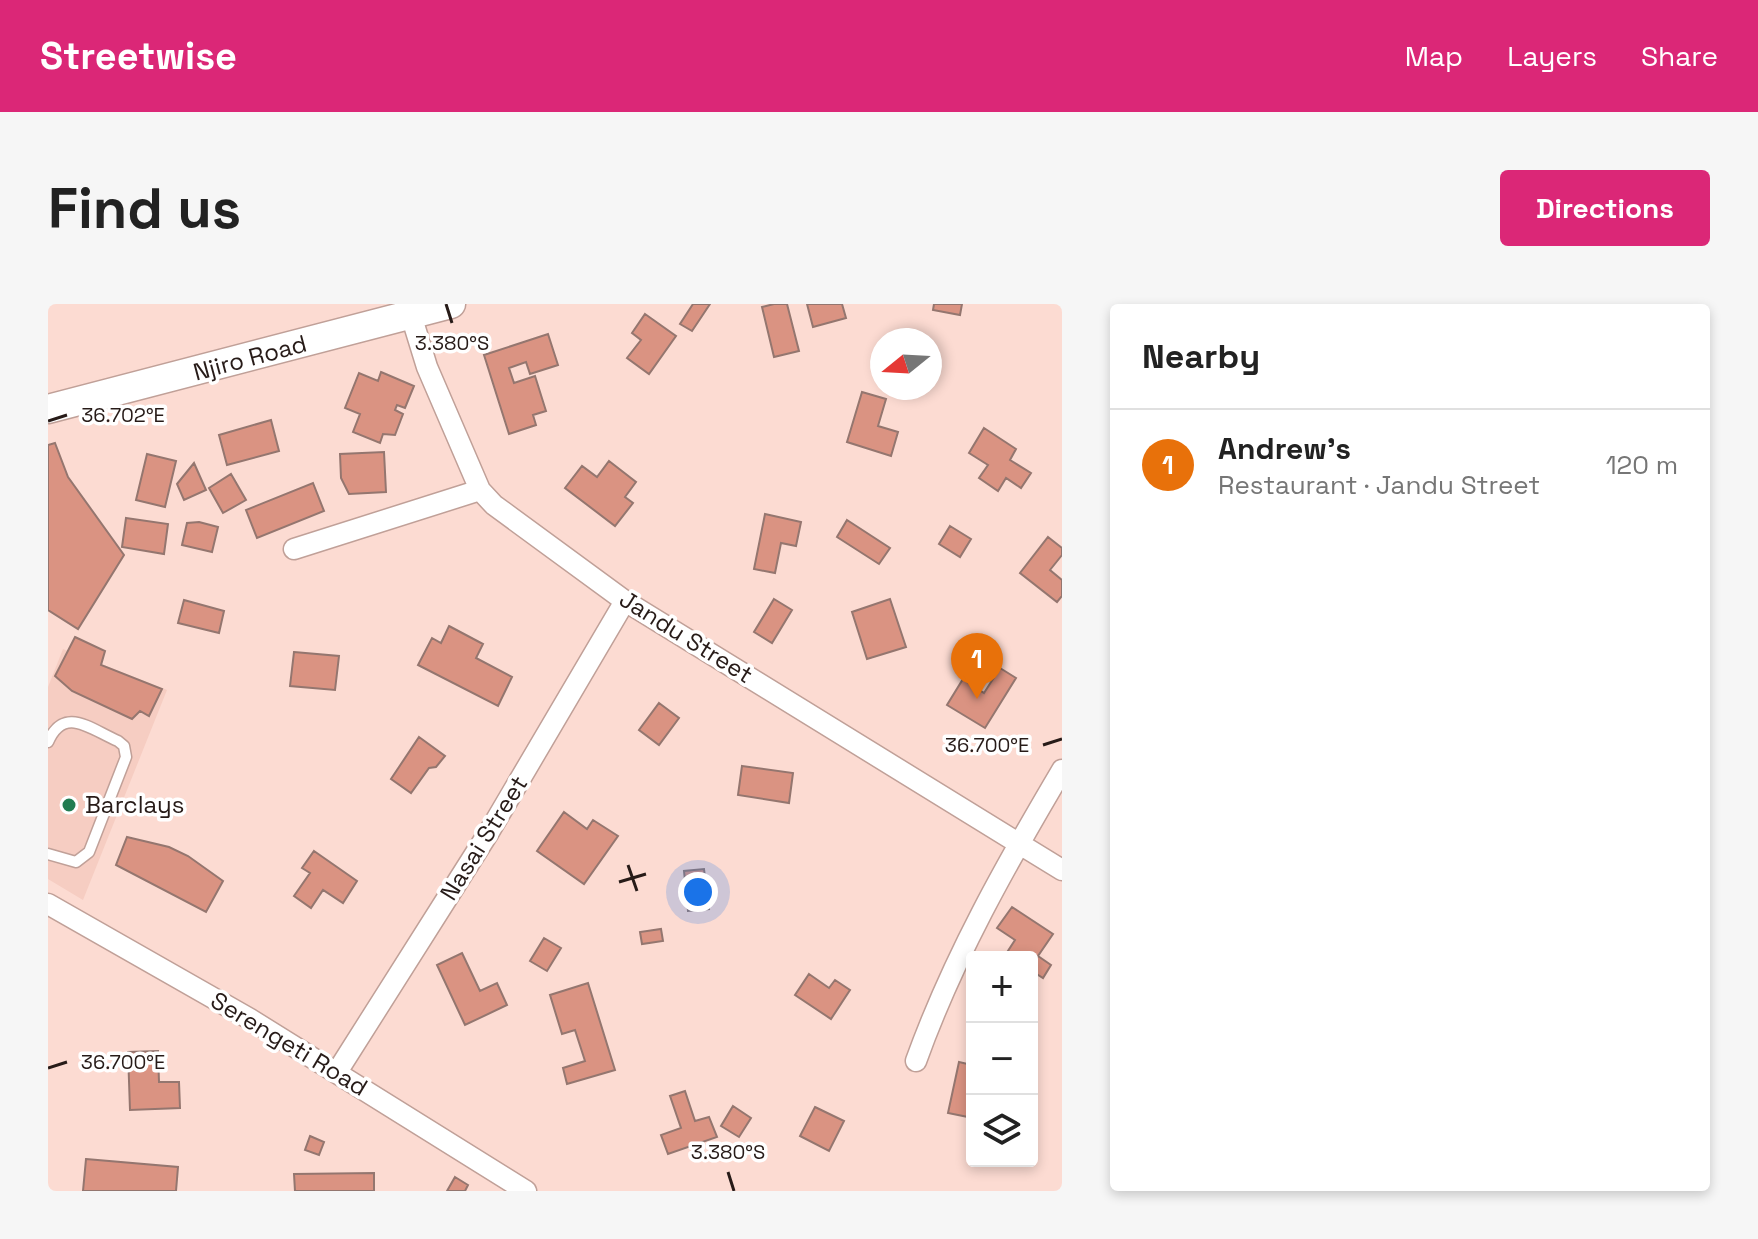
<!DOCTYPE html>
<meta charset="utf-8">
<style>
:root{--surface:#fff;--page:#f6f6f6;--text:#222;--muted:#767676;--line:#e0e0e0;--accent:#db2777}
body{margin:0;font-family:"Space Grotesk",sans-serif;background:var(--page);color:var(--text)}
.controls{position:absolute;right:24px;bottom:24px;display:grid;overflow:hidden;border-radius:8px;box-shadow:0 4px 12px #0003}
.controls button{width:72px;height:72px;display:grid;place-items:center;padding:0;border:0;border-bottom:2px solid var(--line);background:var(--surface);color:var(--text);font:40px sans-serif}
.compass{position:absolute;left:822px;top:24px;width:72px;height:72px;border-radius:50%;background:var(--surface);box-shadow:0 4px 12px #0003;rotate:252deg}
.you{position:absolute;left:650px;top:588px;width:28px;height:28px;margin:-20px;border:6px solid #fff;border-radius:50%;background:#1a73e8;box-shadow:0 0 0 12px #1a73e833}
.badge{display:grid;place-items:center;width:52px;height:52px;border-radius:50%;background:var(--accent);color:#fff;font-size:26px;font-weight:700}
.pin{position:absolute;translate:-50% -66px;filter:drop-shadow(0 2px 4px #0008)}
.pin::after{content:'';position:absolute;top:42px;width:28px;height:24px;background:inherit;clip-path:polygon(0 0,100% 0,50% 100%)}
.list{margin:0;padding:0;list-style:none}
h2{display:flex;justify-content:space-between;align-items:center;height:104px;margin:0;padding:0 32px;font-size:34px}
h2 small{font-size:26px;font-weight:400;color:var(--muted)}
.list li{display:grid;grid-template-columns:52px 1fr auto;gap:24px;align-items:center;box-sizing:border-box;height:112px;padding:0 32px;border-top:2px solid var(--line)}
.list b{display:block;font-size:30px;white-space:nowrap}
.list p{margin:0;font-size:26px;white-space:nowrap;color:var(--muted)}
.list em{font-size:26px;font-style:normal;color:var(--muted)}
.icon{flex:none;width:44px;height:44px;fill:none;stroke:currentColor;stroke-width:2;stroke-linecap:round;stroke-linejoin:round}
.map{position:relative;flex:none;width:1014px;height:887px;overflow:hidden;border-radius:8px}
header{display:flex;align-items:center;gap:48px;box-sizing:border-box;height:112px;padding:0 40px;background:var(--accent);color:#fff}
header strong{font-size:38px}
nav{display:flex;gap:44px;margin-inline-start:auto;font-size:28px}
.intro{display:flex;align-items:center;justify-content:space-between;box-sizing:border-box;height:192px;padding:0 48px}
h1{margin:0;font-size:56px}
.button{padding:20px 36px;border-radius:8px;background:var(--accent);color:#fff;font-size:28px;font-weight:700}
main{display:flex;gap:48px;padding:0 48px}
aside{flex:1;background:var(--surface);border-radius:8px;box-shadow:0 4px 12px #0003}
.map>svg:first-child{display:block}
</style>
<header>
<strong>Streetwise</strong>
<nav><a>Map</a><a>Layers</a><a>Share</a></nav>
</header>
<div class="intro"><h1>Find us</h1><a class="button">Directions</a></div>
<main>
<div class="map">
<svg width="1014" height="887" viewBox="0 0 1014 887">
<rect width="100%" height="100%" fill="#fcdbd2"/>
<path fill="#f6cdc2" d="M15,345L119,386L35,596L0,575V383Z"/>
<path fill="#da9382" stroke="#94766f" stroke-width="2" d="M645,0H662L644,27L632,20Z
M726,0H739L751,47L726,53L714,3Z
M759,0H794L798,14L765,23Z
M886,0H914L912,11L885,6Z
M597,10L628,32L601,70L579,54L593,36L584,29Z
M500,30L510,61L482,70L478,58L461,64L466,79L487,72L498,107L485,111L488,121L461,130L436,51Z
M333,68L366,82L357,104L349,101L347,106L355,110L347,131L335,130L332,139L305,128L312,110L297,104L311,69L330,77Z
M814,88L838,95L830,122L850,128L843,152L799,138Z
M223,116L231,147L179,161L171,131Z
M936,124L968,145L962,156L983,169L973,184L958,174L950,187L931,174L940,161L921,149Z
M7,139L20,173L76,251L30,325L0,306V141Z
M336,148L338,188L301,190L293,174L292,150Z
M99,150L128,157L117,203L88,196Z
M561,157L588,178L577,193L585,199L567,222L517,184L534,162L549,173Z
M146,159L158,186L136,196L129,180Z
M183,170L198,196L175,209L161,184Z
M265,179L276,207L209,234L198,206Z
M717,210L753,218L748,242L733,239L727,269L706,265Z
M78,214L120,220L116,250L74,243Z
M799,216L842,244L831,260L789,233Z
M151,218L170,223L164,248L134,241L139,219Z
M902,222L923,235L912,253L891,240Z
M1000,233L1014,244V251L1002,266L1014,276V292L1009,298L972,269Z
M726,295L744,306L724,339L706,328Z
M842,295L858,343L819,355L804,308Z
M136,296L176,307L171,329L130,319Z
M401,322L435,340L428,354L464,373L450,402L370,361L384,334L393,339Z
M27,333L57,347L53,361L114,385L101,412L92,407L84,415L24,387L7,372Z
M246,348L291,352L287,386L242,382Z
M952,364L968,374L937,424L899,401L915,375L936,389Z
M611,399L631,414L611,441L591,426Z
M371,433L397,452L388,463L381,464L363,489L343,475Z
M694,462L745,469L741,499L690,491Z
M516,508L539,525L545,516L570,532L536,580L489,547Z
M79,533L121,543L140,552L175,577L158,608L68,561Z
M266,547L309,577L295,599L275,586L263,604L246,592L262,569L254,564Z
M656,565L661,605L640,607L636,567Z
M964,603L1005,630L990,652L1003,661L995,674L984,667V653H963L958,650L967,636L949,624Z
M613,625L615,637L594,640L592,628Z
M496,634L513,644L499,667L482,657Z
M414,649L432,687L449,679L459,701L417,721L389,661Z
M761,670L781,684L787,676L802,686L783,715L747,691Z
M540,679L567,766L519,780L515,764L537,757L527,726L514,730L502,691Z
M110,747L111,778H131L132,804L82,806L80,748Z
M911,758L924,761V804L922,803L920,813L900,809Z
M637,787L647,817L661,813L669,833L620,850L613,831L633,824L622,792Z
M685,802L703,814L691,833L673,822Z
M767,803L796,817L781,847L752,832Z
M262,832L276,838L271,851L257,846Z
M38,855L130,863L128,887H35Z
M326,869V887H247L246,870Z
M407,873L420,881L417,887H399Z"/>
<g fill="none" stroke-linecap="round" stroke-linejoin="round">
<g stroke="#c0a098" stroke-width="13">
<path id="lane" d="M0,438C16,401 42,425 70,437L76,442L78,453L41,548L28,558L0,550"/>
</g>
<g stroke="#c0a098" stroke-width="23">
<path id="street" d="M363,11L379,63L432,186L446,201L577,297L1014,566
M246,245L432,186
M0,600L202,715L478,887
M868,757C905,654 959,559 1014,466
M289,768L441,528L577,297"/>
</g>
<g stroke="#c0a098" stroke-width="31">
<path id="secondary" d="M0,105L403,0"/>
</g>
<use href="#lane" stroke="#fff" stroke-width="10"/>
<use href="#street" stroke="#fff" stroke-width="20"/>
<use href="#secondary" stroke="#fff" stroke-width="28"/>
</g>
<path fill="none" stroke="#271b18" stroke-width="3" d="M398,0L404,19M0,117L19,111M995,441L1014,435M580,561L589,587M571,578L598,570M0,764L19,758M680,868L686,887"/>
<circle fill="#217c51" stroke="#fff" stroke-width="3" cx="21" cy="501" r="8"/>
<g text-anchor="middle" stroke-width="7" stroke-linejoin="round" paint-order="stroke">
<g font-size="24" fill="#271b18" stroke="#fff">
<text transform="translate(202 54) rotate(-15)" y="8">Njiro Road</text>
<text transform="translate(638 333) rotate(32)" y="8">Jandu Street</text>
<text transform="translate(436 534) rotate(-58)" y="8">Nasai Street</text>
<text transform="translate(241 740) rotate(31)" y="8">Serengeti Road</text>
</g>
<g font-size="24" fill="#271b18" stroke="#fff" text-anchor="start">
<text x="37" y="509">Barclays</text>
</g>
</g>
<g font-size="20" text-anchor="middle" fill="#271b18" stroke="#fff" stroke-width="7" stroke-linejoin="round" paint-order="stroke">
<text x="404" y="46">3.380°S</text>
<text x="75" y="118">36.702°E</text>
<text x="939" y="448">36.700°E</text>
<text x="75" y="765">36.700°E</text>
<text x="680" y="855">3.380°S</text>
</g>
</svg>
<div class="controls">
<button>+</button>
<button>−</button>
<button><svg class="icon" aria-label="layers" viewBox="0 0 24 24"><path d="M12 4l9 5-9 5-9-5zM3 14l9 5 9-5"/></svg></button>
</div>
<svg class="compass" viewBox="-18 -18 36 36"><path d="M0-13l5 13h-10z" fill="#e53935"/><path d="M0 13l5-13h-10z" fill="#767676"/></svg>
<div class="you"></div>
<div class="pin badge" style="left:929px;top:395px;background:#e8710a">1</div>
</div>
<aside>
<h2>Nearby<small></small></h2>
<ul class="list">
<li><span class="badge" style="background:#e8710a">1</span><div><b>Andrew's</b><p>Restaurant · Jandu Street</p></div><em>120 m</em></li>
</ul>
</aside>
</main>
